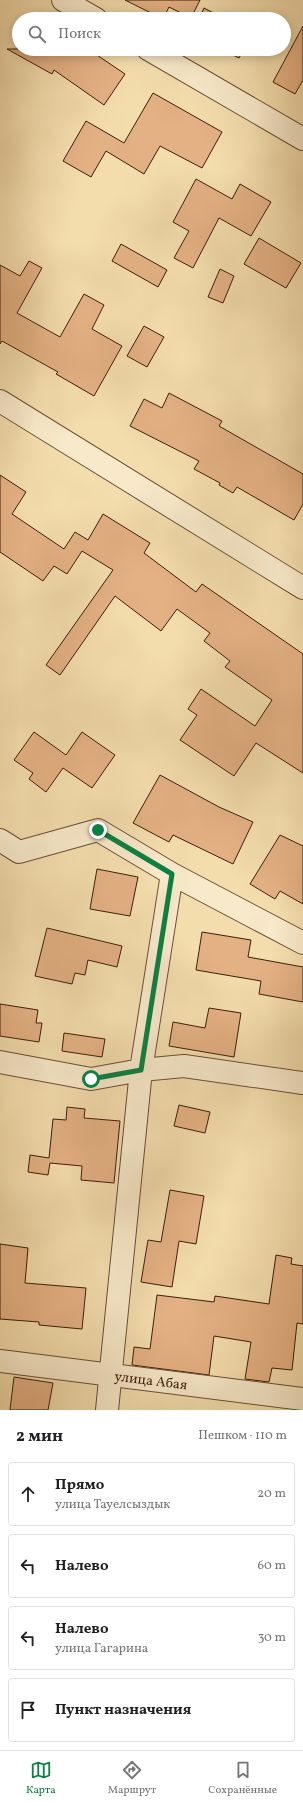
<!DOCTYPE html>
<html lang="ru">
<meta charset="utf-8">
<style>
:root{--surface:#fff;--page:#f6f6f6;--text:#202124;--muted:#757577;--line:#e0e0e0;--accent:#0b8043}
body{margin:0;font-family:Vollkorn,serif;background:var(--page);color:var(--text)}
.stop{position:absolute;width:12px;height:12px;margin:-9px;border:3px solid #0b8043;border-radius:50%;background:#fff}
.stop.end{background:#0b8043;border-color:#fff;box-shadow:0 1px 4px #0008}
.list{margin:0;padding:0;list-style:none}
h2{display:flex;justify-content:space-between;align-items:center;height:52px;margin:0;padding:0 16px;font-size:17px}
h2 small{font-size:13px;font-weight:400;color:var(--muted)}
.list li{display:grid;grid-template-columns:26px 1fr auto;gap:12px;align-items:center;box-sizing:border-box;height:64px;margin:0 8px 8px;padding:0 8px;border:1px solid var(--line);border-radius:4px}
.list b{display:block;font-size:15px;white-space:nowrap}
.list p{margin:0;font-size:13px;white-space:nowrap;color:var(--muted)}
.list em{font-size:13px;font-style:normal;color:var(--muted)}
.icon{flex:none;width:22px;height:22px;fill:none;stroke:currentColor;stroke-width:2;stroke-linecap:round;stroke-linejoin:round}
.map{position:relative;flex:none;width:303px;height:1410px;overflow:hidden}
.search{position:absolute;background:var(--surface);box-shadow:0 2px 10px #0003;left:12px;right:12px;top:12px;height:44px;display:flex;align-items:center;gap:10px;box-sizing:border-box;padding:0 14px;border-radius:22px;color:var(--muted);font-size:15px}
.sheet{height:340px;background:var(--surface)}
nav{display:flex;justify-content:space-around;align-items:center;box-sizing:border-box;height:56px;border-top:1px solid var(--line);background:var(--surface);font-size:11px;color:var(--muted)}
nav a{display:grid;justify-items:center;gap:2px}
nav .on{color:var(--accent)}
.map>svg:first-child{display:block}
</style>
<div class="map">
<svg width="303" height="1410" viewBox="0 0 303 1410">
<rect width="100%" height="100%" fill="#f4ddad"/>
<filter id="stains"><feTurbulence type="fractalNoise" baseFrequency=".005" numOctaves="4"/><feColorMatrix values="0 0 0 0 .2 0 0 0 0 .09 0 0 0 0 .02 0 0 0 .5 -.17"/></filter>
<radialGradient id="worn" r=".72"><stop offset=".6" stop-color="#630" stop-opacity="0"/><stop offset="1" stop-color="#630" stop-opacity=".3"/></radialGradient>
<path fill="#e4b184" stroke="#3b1e0b" d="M125,0H200L191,18L169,7L163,19Z
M204,8L225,19H199Z
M303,26V80L295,94L273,82Z
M7,49H88L125,74L104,105L54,70L52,74Z
M221,49H244L239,58Z
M153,93L222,132L202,168L160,146L144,174L106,151L91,177L63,161L86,121L124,143Z
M196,179L232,199L240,184L271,202L251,236L219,218L193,268L174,258L189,231L173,222Z
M259,238L301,263L286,288L244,264Z
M121,244L167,270L158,287L112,261Z
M29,261L42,268L17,313L60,337L84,294L104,305L92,329L122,346L94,396L56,374L58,372L2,341L0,344V265L20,276Z
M220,269L234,276L223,303L208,297Z
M144,326L164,337L147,367L127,356Z
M169,393L222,421L219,426L303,474V504L294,520L237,487L233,493L219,485L220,483L194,469L199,461L130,426L144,399L162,408Z
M0,475L26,492L12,514L64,549L75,532L88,540L103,514L150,543L144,553L196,592L202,584L303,654V773L256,743L234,776L180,740L197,715L188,709L201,689L255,726L272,700L225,667L230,661L204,641L210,633L177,609L161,631L115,596L60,675L46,665L113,570L82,551L67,574L54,566L43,581L0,552Z
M34,732L66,755L82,732L115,755L92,788L63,768L46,792L29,779L33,773L14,760Z
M160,775L219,807L253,822L233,864L173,835L169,842L133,823Z
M280,835L303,846V904L280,891L275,899L250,884Z
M97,869L138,877L130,916L90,909Z
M47,928L122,946L117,967L88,960L85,975L75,973L72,984L35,976Z
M202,932L251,940L248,957L303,967V1002L259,994L261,981L196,970Z
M0,1004L38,1010L36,1023H42L39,1042L0,1036Z
M209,1008L241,1013L234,1057L169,1046L173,1022L205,1028Z
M64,1033L105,1039L102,1057L62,1051Z
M179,1105L210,1112L205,1133L174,1126Z
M67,1107L85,1109L84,1118L120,1121L114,1183L81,1180L82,1166L50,1163L48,1175L28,1172L30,1155L49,1158L53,1119L66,1120Z
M170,1190L204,1196L196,1244L179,1241L172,1287L141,1282L148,1240L161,1242Z
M0,1244L28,1248L25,1283L86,1288L82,1329L39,1325V1322L0,1319Z
M276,1255L292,1258L291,1264L303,1266V1324L297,1323L292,1370L272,1368L269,1382L245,1379L251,1342L214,1336L209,1375L132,1365L134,1347L150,1349L157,1295L214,1302L215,1296L269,1304Z
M14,1377L53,1383L48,1410H10Z"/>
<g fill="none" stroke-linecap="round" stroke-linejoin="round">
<g stroke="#694e34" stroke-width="24">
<path id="street" d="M63,0L96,19
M148,49L303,139
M0,401L303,588
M0,840L19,852L98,830L172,874L303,943
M0,1062L91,1079L141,1070L184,1066L303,1083
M0,1361L303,1399
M107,1410L141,1070L172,874"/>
</g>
<use href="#street" stroke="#f8e9ca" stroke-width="22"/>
</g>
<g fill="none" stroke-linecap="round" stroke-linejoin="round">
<path stroke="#0b8043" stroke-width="5" d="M91,1079L141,1070L172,874L98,830"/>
</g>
<g text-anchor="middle" stroke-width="3" stroke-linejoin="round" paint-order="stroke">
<g font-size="14" fill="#3b1e0b" stroke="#f8e9ca">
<text transform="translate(151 1380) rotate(7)" y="5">улица Абая</text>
</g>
</g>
<rect width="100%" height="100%" filter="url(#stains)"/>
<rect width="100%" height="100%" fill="url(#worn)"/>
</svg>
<div class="stop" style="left:91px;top:1079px"></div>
<div class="stop end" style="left:98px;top:830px"></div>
<div class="search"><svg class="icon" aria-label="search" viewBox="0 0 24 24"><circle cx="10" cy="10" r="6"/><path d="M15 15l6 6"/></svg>Поиск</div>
</div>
<section class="sheet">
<h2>2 мин<small>Пешком · 110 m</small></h2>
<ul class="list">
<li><svg class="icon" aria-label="ahead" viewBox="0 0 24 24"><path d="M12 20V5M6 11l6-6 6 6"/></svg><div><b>Прямо</b><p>улица Тауелсыздык</p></div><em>20 m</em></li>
<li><svg class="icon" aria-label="left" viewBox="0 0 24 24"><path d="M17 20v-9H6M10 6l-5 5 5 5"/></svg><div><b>Налево</b></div><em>60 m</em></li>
<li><svg class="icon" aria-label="left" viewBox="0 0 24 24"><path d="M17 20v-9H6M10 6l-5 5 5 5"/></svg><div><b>Налево</b><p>улица Гагарина</p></div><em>30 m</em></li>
<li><svg class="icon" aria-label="arrive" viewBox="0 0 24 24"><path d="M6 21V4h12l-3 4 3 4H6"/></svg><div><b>Пункт назначения</b></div></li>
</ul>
</section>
<nav>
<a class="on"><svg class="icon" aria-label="map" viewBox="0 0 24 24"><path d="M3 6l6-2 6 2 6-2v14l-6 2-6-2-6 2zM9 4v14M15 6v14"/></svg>Карта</a>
<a><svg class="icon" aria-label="directions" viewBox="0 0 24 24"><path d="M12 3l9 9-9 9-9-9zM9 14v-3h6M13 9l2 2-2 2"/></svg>Маршрут</a>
<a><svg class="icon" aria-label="saved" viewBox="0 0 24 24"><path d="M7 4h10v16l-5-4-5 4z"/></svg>Сохранённые</a>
</nav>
